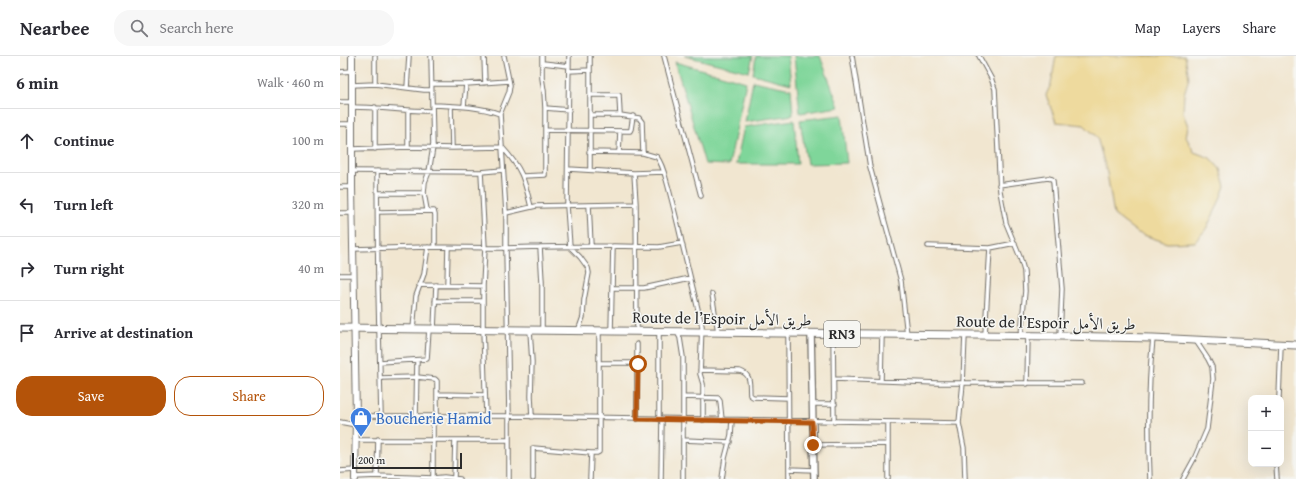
<!DOCTYPE html>
<meta charset="utf-8">
<style>
:root{--surface:#fff;--page:#f7f7f7;--text:#2b2b33;--muted:#7c7c81;--line:#e1e1e2;--accent:#b45309}
body{margin:0;font-family:"Gentium Book Plus",Amiri,serif;background:var(--page);color:var(--text)}
.controls{position:absolute;right:12px;bottom:12px;display:grid;overflow:hidden;border-radius:8px;box-shadow:0 4px 16px #0002}
.controls button{width:36px;height:36px;display:grid;place-items:center;padding:0;border:0;border-bottom:1px solid var(--line);background:var(--surface);color:var(--text);font:20px sans-serif}
.scale{position:absolute;left:12px;bottom:10px;width:110px;box-sizing:border-box;padding-left:4px;border:2px solid #2b2b2b;border-top:0;font-size:11px;line-height:14px;white-space:nowrap;color:#2b2b2b;-webkit-text-stroke:3px #f6f6f2;paint-order:stroke}
.stop{position:absolute;width:12px;height:12px;margin:-9px;border:3px solid #b45309;border-radius:50%;background:#fff}
.stop.end{background:#b45309;border-color:#fff;box-shadow:0 1px 4px #0008}
.list{margin:0;padding:0;list-style:none}
h2{display:flex;justify-content:space-between;align-items:center;height:52px;margin:0;padding:0 16px;font-size:17px}
h2 small{font-size:13px;font-weight:400;color:var(--muted)}
.list li{display:grid;grid-template-columns:26px 1fr auto;gap:12px;align-items:center;box-sizing:border-box;height:64px;padding:0 16px;border-top:1px solid var(--line)}
.list b{display:block;font-size:15px;white-space:nowrap}
.list em{font-size:13px;font-style:normal;color:var(--muted)}
.actions{display:flex;gap:8px;padding:12px 16px}
.actions a{flex:1;padding:9px 0;border:1px solid var(--accent);border-radius:16px;text-align:center;font-size:14px;color:var(--accent)}
.actions .main{background:var(--accent);color:#fff}
.icon{flex:none;width:22px;height:22px;fill:none;stroke:currentColor;stroke-width:2;stroke-linecap:round;stroke-linejoin:round}
.map{position:relative;flex:none;width:956px;height:423px;overflow:hidden}
header{display:flex;align-items:center;gap:24px;box-sizing:border-box;height:56px;padding:0 20px;background:var(--surface);border-bottom:1px solid var(--line)}
header strong{font-size:19px}
nav{display:flex;gap:22px;margin-inline-start:auto;font-size:14px}
.search{width:280px;height:36px;background:var(--page);display:flex;align-items:center;gap:10px;box-sizing:border-box;padding:0 14px;border-radius:16px;color:var(--muted);font-size:15px}
main{display:flex}
aside{flex:1;background:var(--surface)}
.map>svg:first-child{display:block}
</style>
<header>
<strong>Nearbee</strong>
<div class="search"><svg class="icon" aria-label="search" viewBox="0 0 24 24"><circle cx="10" cy="10" r="6"/><path d="M15 15l6 6"/></svg>Search here</div>
<nav><a>Map</a><a>Layers</a><a>Share</a></nav>
</header>
<main>
<aside>
<h2>6 min<small>Walk · 460 m</small></h2>
<ul class="list">
<li><svg class="icon" aria-label="ahead" viewBox="0 0 24 24"><path d="M12 20V5M6 11l6-6 6 6"/></svg><div><b>Continue</b></div><em>100 m</em></li>
<li><svg class="icon" aria-label="left" viewBox="0 0 24 24"><path d="M17 20v-9H6M10 6l-5 5 5 5"/></svg><div><b>Turn left</b></div><em>320 m</em></li>
<li><svg class="icon" aria-label="right" viewBox="0 0 24 24"><path d="M7 20v-9h11M14 6l5 5-5 5"/></svg><div><b>Turn right</b></div><em>40 m</em></li>
<li><svg class="icon" aria-label="arrive" viewBox="0 0 24 24"><path d="M6 21V4h12l-3 4 3 4H6"/></svg><div><b>Arrive at destination</b></div></li>
</ul>
<div class="actions"><a class="main">Save</a><a>Share</a></div>
</aside>
<div class="map">
<svg width="956" height="423" viewBox="0 0 956 423">
<rect width="100%" height="100%" fill="#f6f6f2"/>
<filter id="ink" filterUnits="userSpaceOnUse"><feTurbulence type="fractalNoise" baseFrequency=".025" numOctaves="2"/><feDisplacementMap in="SourceGraphic" scale="8" xChannelSelector="R" yChannelSelector="G"/><feConvolveMatrix kernelMatrix="1 2 1 2 8 2 1 2 1" color-interpolation-filters="sRGB"/></filter>
<filter id="wash" filterUnits="userSpaceOnUse"><feTurbulence type="fractalNoise" baseFrequency=".012" numOctaves="4" result="noise"/><feDisplacementMap in="SourceGraphic" scale="16" xChannelSelector="R" yChannelSelector="G"/><feGaussianBlur stdDeviation="0.9" result="paint"/><feColorMatrix in="noise" values="0 0 0 0 0 0 0 0 0 0 0 0 0 0 0 0 0 1.4 0 .05"/><feComposite in="paint" operator="in"/></filter>
<g filter="url(#wash)">
<rect width="100%" height="100%" fill="#f1e6d0"/>
<path fill="#7fd69a" stroke="#558062" d="M345,0H413L409,16Z
M416,0H448L451,28L413,18Z
M454,0H480L499,51L460,57Z
M335,6L406,26L389,109L365,108Z
M413,25L451,33L453,59L405,66Z
M502,59L507,107L467,108L460,64Z
M454,64L458,108H396L404,71Z"/>
<path fill="#eeda9e" stroke="#8c8264" d="M716,0H845L849,22L844,38L843,57L848,70L846,81L854,96L870,102L880,113L885,130L877,151L866,173L855,186L827,187L798,177L774,159L767,117L757,81L744,69L716,66L706,39L711,28Z"/>
</g>
<g filter="url(#ink)">
<g fill="none" stroke-linecap="round" stroke-linejoin="round">
<g stroke="#706c65" stroke-width="5.5">
<path id="street" d="M144,0L145,27
M202,0V22L204,35L205,52L229,54
M229,0L227,150L230,191L240,201L248,212L249,217L244,244L243,261L238,275
M324,0L361,140
M512,0L530,111L561,225L567,279
M639,0L651,22L655,33L660,135L666,167L680,201L684,215L685,235L681,279
M203,7L229,10
M229,15L250,14
M0,16L12,15
M35,28V0
M92,28H126L169,25
M12,29L35,28L84,34H91
M67,32L69,0
M250,39H279L280,59
M0,46H12
M92,49C115,50 138,50 160,58L169,36L170,29L164,0
M111,50L112,92
M124,50L126,28
M12,51C39,51 65,55 92,55
M35,51V93
M160,58L166,157V192L200,191L273,190L271,275
M250,59H280L299,62L302,66L303,97
M0,68H12
M205,74L290,75L291,73L293,60
M68,91V55
M13,93L68,91L112,92L162,91C182,113 184,122 191,151
M249,96L303,97L317,101C323,109 325,120 328,130C333,149 338,168 342,187
M279,97L280,75
M228,113L294,117L296,148L297,272
M250,114V0
M12,115L141,116L163,114
M37,115L38,231L41,360
M141,116L145,192L143,230V273L146,360
M294,117L324,116
M183,120L205,119V52
M659,129L708,122L712,123L713,125L722,233L720,280
M0,131H12
M37,137H84
M249,149L251,190
M87,154L84,137L85,126L89,116L93,91L91,0
M38,156L94,155L95,159V191
M0,157H13
M166,157L196,150L296,148
M273,190L319,191L342,187L362,270L360,318L363,328V364
M588,190L650,192L675,187
M200,191L202,226V275
M13,193L88,191L166,192L169,360V423
M0,219H14
M79,229L143,230
M107,229L108,192
M272,232H304L350,222
M372,238L378,276
M95,245H143
M73,273L76,240L84,218L88,191
M94,273L96,229
M190,274L192,306L191,340L192,361
M337,276L340,282L343,301V423
M448,276L449,423
M493,278L494,366
M625,279L623,327L619,367L624,392L625,423
M645,279L650,192
M40,306L87,303L89,273
M260,307H298
M360,314L400,315C412,319 409,327 410,339L413,341L448,342
M40,322L77,321L95,323L97,325V360
M495,323L597,327H742
M541,324L542,279
M687,328L688,280
M97,338L145,339
M343,341L378,342L380,345L382,364
M939,342L941,289
M472,348H495
M16,360H169L619,367
M76,360L77,305
M93,360V423
M297,363V288
M319,363V276
M0,366L16,369
M16,384H169
M343,384L390,386
M473,389L548,388
M936,408L937,423
M449,413L474,414
M0,415L16,414
M37,420L38,383
M15,421L37,420L93,422L104,421L120,423
M114,422L115,384
M193,423V392L251,397H257L259,396V275
M250,423L251,397
M321,423L322,363
M382,423L385,402L391,379L392,364
M548,423V366
M810,423C808,376 808,329 813,282
M843,423L854,403L867,373L873,323L872,311L868,303L856,285"/>
</g>
<g stroke="#706c65" stroke-width="8">
<path id="secondary" d="M471,277L474,423"/>
</g>
<g stroke="#706c65" stroke-width="8">
<path id="primary" d="M12,0V131L16,360L15,423"/>
</g>
<g stroke="#706c65" stroke-width="9">
<path id="highway" d="M0,272L720,280L813,282L956,289"/>
</g>
<use href="#street" stroke="#fff" stroke-width="3.5"/>
<use href="#secondary" stroke="#fff" stroke-width="5.5"/>
<use href="#primary" stroke="#fff" stroke-width="6"/>
<use href="#highway" stroke="#fff" stroke-width="7"/>
</g>
</g>
<g fill="none" stroke-linecap="round" stroke-linejoin="round" filter="url(#ink)">
<path stroke="#b45309" stroke-width="5" d="M298,308L297,363L472,366L473,389"/>
</g>
<defs>
<g id="shop-pin" transform="scale(1.15)"><path d="M0 17L-7.5 6A9.5 9.5 0 1 1 7.5 6Z" fill="#3f7fe0" stroke="#f6f6f2"/><path d="M-5-2.5h2.3a2.7 3.5 0 0 1 5.4 0H5L5.5 6h-11ZM-1.5-2.5h3a1.5 2.3 0 0 0-3 0Z" fill="#fff"/></g>
</defs>
<g fill-rule="evenodd">
<use href="#shop-pin" x="21" y="362"/>
</g>
<g text-anchor="middle" stroke-width="3" stroke-linejoin="round" paint-order="stroke">
<rect fill="#f6f6f2" stroke="#686867" stroke-width="1" x="484" y="265" width="36" height="26" rx="3"/>
<g font-size="15" font-weight="bold" fill="#2b2b2b">
<text x="502" y="283">RN3</text>
</g>
<g font-size="16" fill="#2b2b2b" stroke="#f6f6f2">
<text transform="translate(382 262) rotate(1)" y="6">Route de l’Espoir طريق الأمل</text>
<text transform="translate(706 266) rotate(1)" y="6">Route de l’Espoir طريق الأمل</text>
</g>
<g font-size="16" fill="#366cbe" stroke="#f6f6f2" text-anchor="start">
<text x="36" y="368">Boucherie Hamid</text>
</g>
</g>
</svg>
<div class="controls">
<button>+</button>
<button>−</button>
</div>
<div class="scale">200 m</div>
<div class="stop" style="left:298px;top:308px"></div>
<div class="stop end" style="left:473px;top:389px"></div>
</div>
</main>
